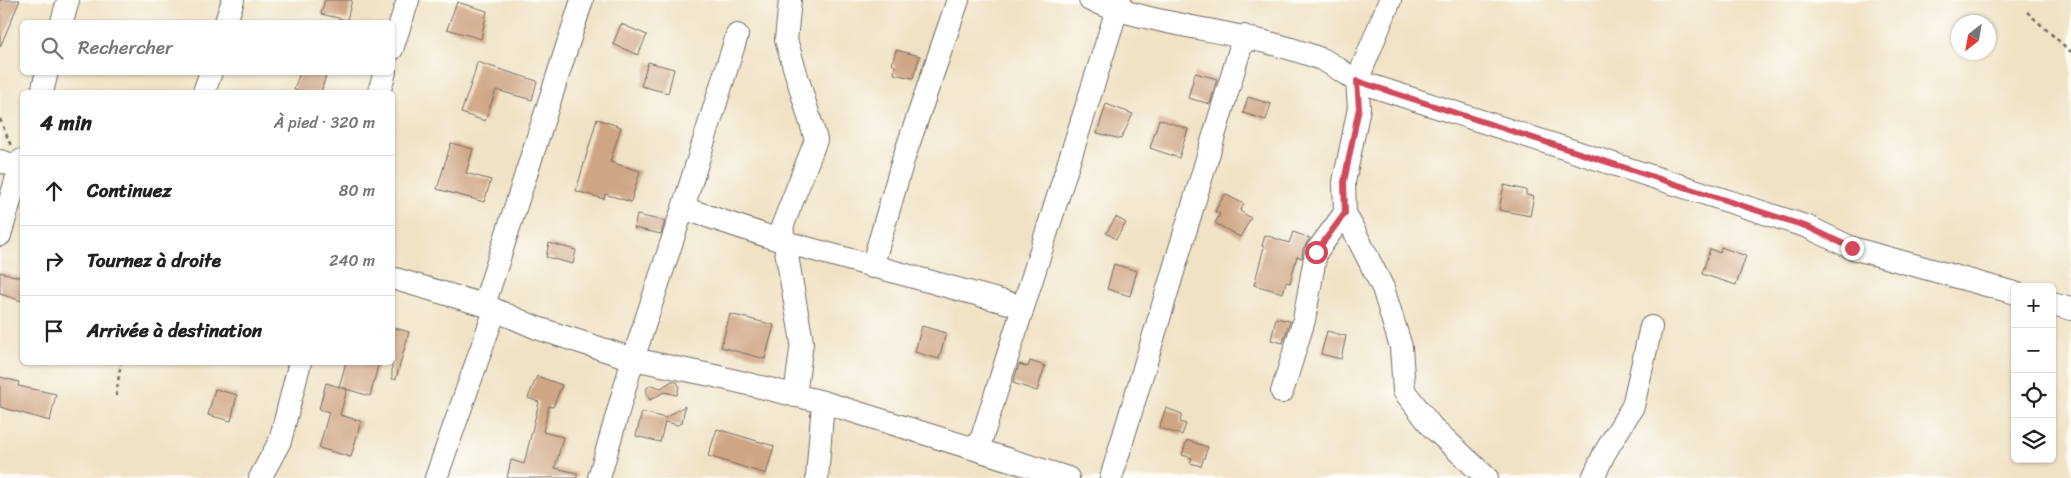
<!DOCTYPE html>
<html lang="fr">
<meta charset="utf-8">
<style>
:root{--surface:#fff;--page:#f6f6f6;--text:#222;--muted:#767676;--line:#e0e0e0}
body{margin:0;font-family:Sriracha,sans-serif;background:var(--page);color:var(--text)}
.controls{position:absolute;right:15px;bottom:15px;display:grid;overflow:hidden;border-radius:8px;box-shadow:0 1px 4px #0004}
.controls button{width:45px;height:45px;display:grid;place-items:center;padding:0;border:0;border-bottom:1px solid var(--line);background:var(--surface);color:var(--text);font:25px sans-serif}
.compass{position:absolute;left:1951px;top:15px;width:45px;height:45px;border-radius:50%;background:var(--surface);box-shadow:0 1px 4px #0004;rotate:211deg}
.stop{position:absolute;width:15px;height:15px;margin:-11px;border:4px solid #d1495b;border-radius:50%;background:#fff}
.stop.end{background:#d1495b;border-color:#fff;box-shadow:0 1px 5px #0008}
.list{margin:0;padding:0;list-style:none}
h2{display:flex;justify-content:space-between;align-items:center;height:65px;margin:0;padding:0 20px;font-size:21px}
h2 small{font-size:16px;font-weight:400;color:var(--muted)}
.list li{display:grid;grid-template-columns:32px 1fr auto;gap:15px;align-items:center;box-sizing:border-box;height:70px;padding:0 20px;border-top:1px solid var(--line)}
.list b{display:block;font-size:19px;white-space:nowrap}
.list em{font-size:16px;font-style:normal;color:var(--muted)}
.icon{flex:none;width:28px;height:28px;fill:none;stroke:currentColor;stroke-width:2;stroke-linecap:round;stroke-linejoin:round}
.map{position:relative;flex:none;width:2071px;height:478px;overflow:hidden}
.search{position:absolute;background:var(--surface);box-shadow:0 1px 4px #0004;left:20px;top:20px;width:375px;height:55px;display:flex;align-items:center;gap:12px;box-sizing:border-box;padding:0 18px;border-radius:8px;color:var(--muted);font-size:19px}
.panel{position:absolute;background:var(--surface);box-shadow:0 1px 4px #0004;left:20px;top:90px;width:375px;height:275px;border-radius:8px}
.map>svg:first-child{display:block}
</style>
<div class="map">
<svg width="2071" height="478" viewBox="0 0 2071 478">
<rect width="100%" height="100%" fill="#fdfcf7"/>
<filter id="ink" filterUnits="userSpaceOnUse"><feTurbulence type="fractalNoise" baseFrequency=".02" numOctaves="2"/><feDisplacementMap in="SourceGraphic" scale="10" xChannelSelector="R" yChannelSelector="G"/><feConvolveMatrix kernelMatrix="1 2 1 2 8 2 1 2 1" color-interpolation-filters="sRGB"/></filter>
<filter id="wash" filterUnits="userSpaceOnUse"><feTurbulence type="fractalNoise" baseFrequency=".0096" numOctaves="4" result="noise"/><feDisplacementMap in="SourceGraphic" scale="20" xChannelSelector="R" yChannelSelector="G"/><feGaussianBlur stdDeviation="1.12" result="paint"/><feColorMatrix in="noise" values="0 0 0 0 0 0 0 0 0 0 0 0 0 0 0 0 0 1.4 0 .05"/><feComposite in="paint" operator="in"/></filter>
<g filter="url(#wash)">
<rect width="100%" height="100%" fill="#f0e2c5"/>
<g id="blocks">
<path fill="#cfa584" d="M0,0H20L0,47Z
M325,0H352L347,20L321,14Z
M457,2L487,11L481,39L447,29Z
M621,24L647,35L638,55L613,44Z
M896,50L920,56L913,78L894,74L895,66L892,64Z
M477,62L537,81L532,100L496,90L485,121L461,113L474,75Z
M648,62L674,69L668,93L641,86Z
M300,72H318L326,75L321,92H301L294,90Z
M1195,73L1217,79L1210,104L1188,98Z
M1248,97L1271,104L1266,120L1243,113Z
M1106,104L1133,114L1121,139L1097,133Z
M597,119L621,127L610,162L640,171L631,202L605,194L604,199L576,191Z
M1159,119L1188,129L1179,158L1150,148Z
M451,143L473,149L466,173L491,180L484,202L437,189Z
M1504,185L1526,190V195L1534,196L1530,216L1499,210Z
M1225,194L1244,204L1240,211L1251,218L1240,237L1215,223L1220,214L1215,211Z
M637,215L665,221L661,234L634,228Z
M1116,217L1126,223L1116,239L1106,233Z
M1293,232L1310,238L1303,249L1302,258L1297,256L1290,283L1286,282L1283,293L1254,285L1264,247L1262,246L1265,235L1289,243Z
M549,243L576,250L573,264L546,257Z
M1721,247L1746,256L1736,285L1702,274L1710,249L1720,253Z
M1114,264L1137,271L1130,296L1107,289Z
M0,272L22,278V301L0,294Z
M730,314L774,325L765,359L721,347Z
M1276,318L1290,321L1283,343L1271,340Z
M922,326L946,333L939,359L915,352Z
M392,327L409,332L396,379H392Z
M1327,331L1346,336L1341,359L1321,354Z
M1030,361L1045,366L1037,391L1013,383L1019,364L1028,367Z
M346,362H379L370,396L339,387Z
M537,376L562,385L553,407L549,406L543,432L563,437L555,468L577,473V478H507L511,460L524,464L539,402L528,398Z
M0,377L19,382L18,386L56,394L50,421L0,407Z
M672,381L677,382L679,386L677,395L664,392L650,400L646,393L647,388L651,385L661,388Z
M326,383L347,389L340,415L361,421L351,457L319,448L329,412L319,409Z
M215,389L237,395L231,421L208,415Z
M685,406L682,423L678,425L665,422L660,442L636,436L642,412L665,418Z
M1166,408L1182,414L1180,422L1186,424L1182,435L1159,428Z
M717,429L774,446L766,474L708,456Z
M1187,440L1208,447L1201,466L1190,463L1192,458L1182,455Z"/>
</g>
</g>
<g filter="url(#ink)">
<use href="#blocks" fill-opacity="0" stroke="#706b61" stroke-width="1"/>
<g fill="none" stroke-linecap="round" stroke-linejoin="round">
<g stroke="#706b61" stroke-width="24">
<path id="minor" d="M790,0L786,40L816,140L782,227L802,342L795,396
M1090,0C1164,29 1246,30 1321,59C1333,64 1345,74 1357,81L1359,108L1344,182L1345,213L1383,288L1401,347L1404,391L1432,427L1487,478
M1390,0L1357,81L1808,227L1852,248L2015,293
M62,22L68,0
M226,22L233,0
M392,49L408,0
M42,92L47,72
M204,92L211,72
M379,92L385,72
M0,161L22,168
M683,208L785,242L1023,307
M0,235L22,160
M872,267L904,157L958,0
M392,278L484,305L537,328L633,359L715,376L823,402L1068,478
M2052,304L2071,309
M484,305L582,0
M1282,392L1304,320L1316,252L1345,213
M978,450L1120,0
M260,478L280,441L300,362
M436,478L495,310
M599,478L633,359L683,208L737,35
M817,478L823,402
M1111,478L1244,36
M1593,478L1604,454L1633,406L1651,327"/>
</g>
<path stroke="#706b61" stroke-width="2.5" stroke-dasharray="4 4" stroke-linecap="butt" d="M2027,12L2071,52
M0,119L11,146
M116,396L121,362"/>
<use href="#minor" stroke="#fff" stroke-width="22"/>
</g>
</g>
<g fill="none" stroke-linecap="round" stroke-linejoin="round" filter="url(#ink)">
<path stroke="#d1495b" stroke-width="6" d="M1316,252L1345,213L1344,182L1359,108L1357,81L1808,227L1852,248"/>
</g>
</svg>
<div class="controls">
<button>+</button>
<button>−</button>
<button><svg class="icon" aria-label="locate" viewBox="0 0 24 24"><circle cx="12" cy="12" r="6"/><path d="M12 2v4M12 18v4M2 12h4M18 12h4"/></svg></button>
<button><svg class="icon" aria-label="layers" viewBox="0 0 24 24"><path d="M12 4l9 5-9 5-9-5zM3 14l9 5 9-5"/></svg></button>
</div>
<svg class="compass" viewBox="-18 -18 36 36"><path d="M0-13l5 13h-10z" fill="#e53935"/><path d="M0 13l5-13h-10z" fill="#767676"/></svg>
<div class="stop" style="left:1316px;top:252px"></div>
<div class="stop end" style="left:1852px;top:248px"></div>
<div class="search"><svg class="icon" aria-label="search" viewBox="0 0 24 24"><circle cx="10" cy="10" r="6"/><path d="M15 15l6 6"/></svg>Rechercher</div>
<section class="panel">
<h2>4 min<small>À pied · 320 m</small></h2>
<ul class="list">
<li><svg class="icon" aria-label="ahead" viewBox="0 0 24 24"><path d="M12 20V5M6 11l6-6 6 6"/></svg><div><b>Continuez</b></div><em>80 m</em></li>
<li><svg class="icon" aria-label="right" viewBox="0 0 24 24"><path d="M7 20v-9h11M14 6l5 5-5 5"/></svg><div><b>Tournez à droite</b></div><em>240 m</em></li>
<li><svg class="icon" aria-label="arrive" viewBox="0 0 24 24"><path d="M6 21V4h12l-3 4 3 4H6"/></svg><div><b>Arrivée à destination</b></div></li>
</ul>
</section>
</div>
